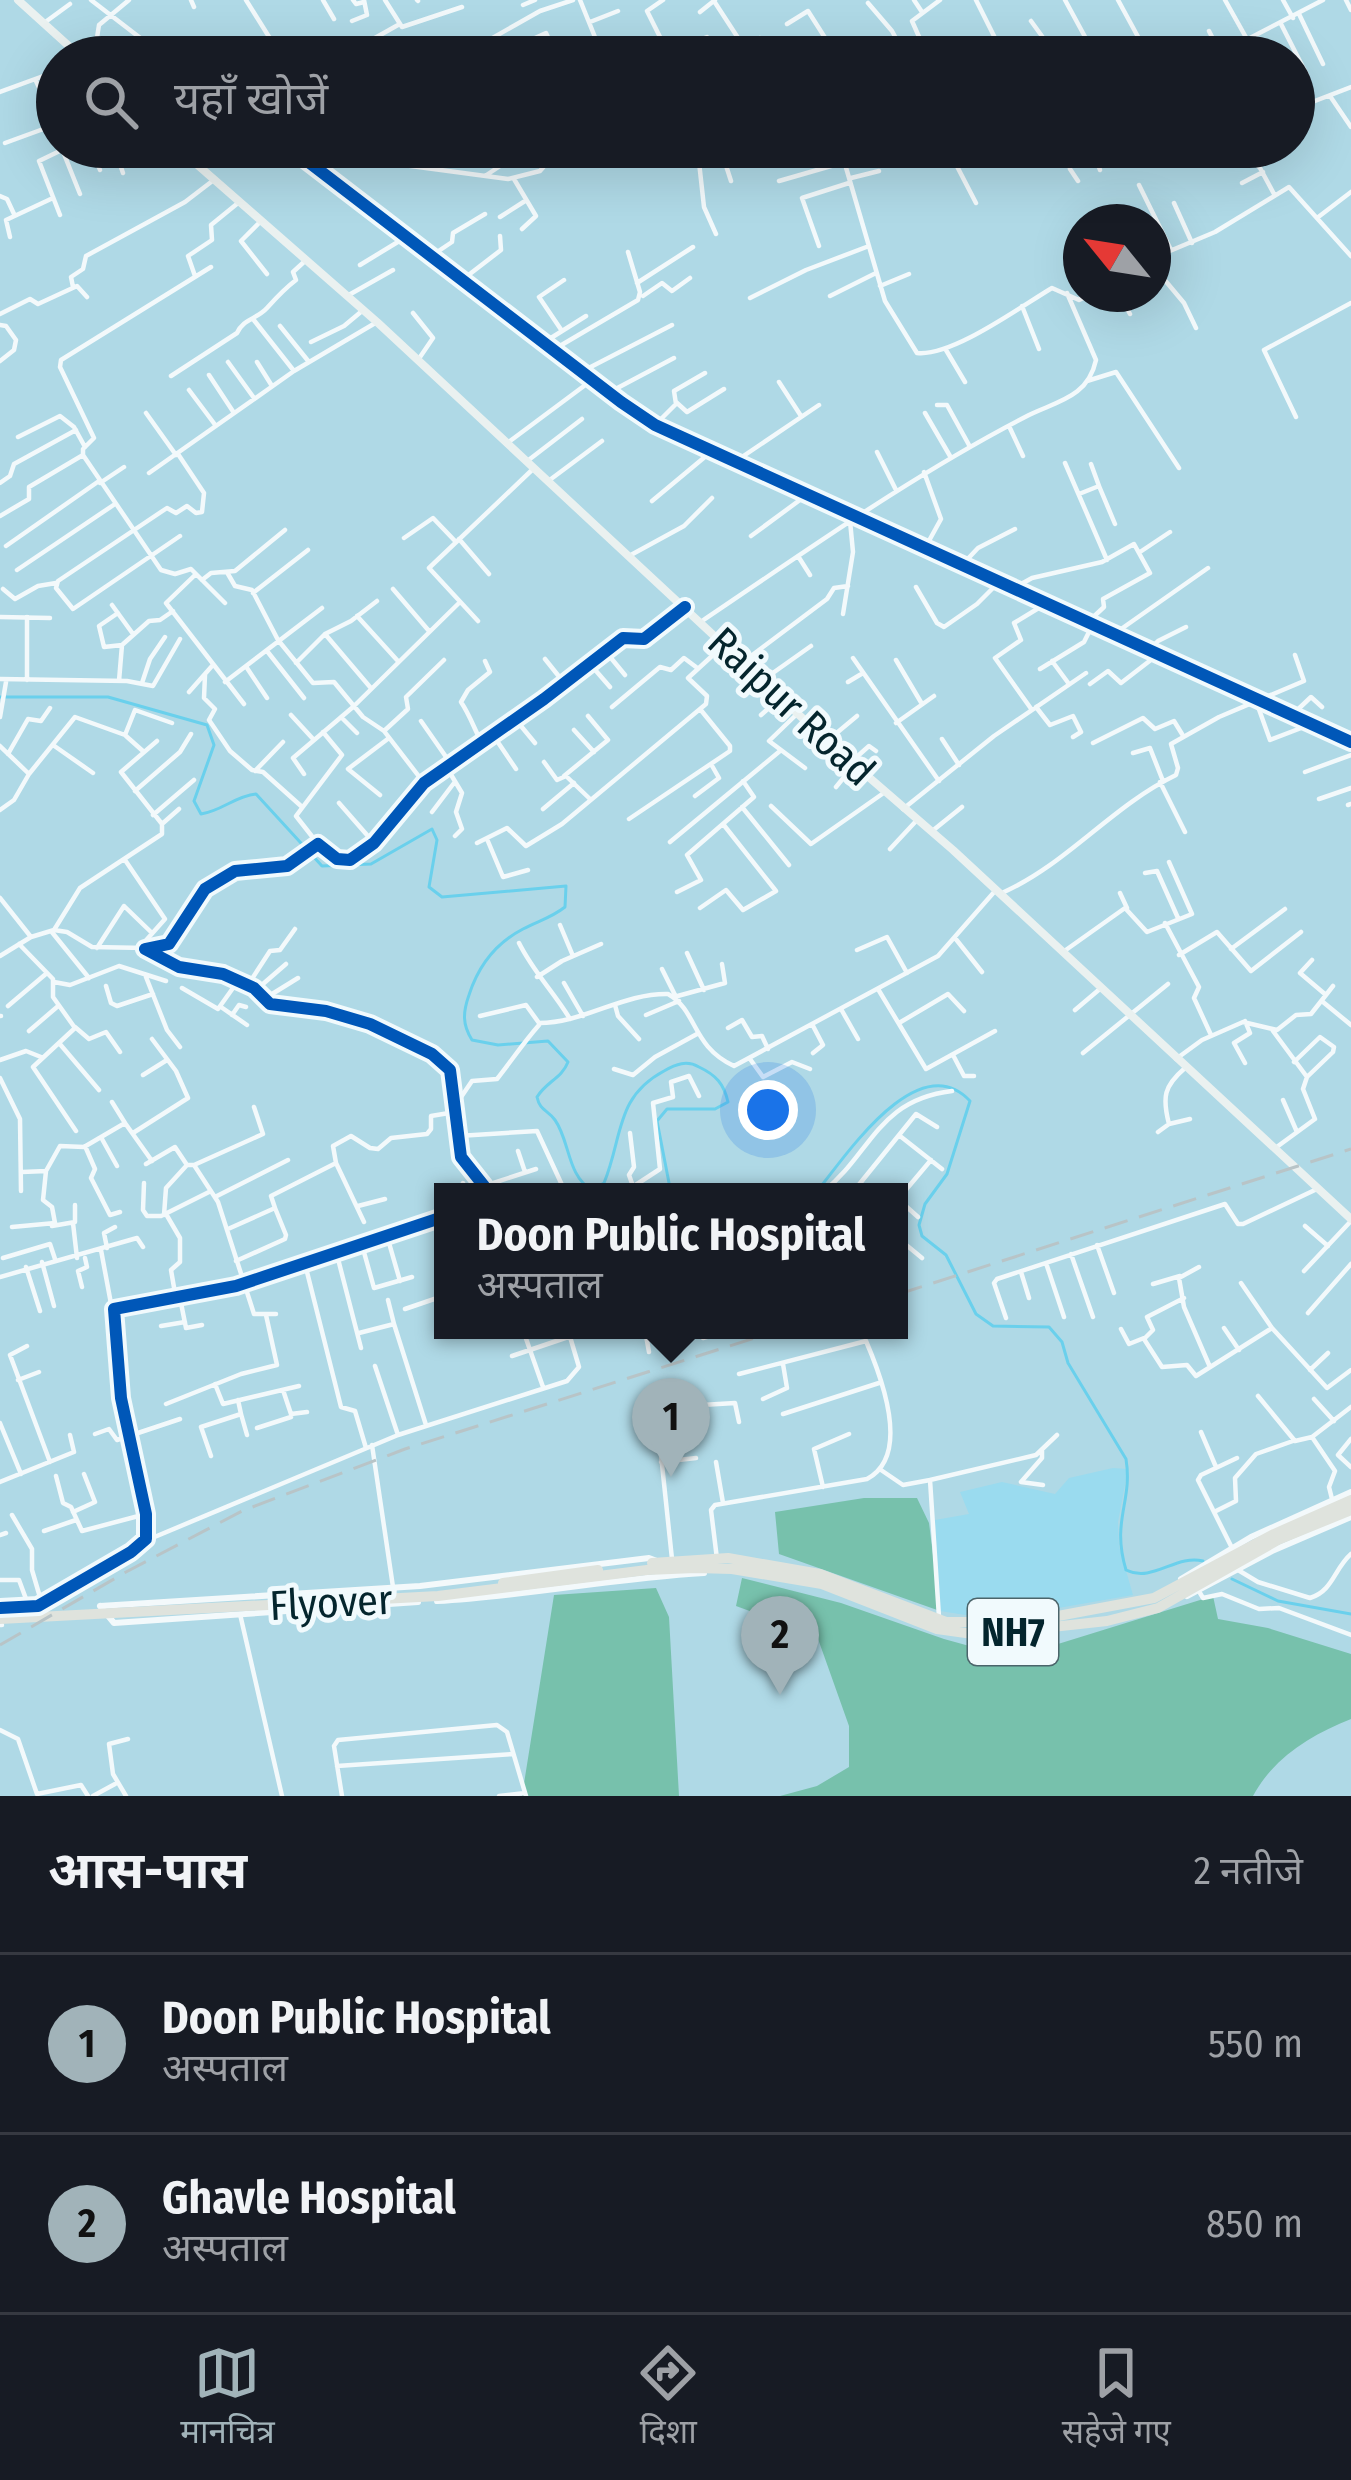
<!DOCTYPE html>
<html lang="hi">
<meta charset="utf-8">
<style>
:root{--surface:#171b24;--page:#242831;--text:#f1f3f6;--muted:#9ea1a6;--line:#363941;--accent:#a1b3b9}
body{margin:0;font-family:"Fira Sans Condensed","Noto Sans Devanagari",sans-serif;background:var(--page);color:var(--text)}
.compass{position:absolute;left:1063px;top:204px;width:108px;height:108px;border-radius:50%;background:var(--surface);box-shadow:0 12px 48px #0002;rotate:300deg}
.you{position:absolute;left:768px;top:1110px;width:42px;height:42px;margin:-30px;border:9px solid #fff;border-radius:50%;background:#1a73e8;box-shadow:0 0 0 18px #1a73e833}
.badge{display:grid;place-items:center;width:78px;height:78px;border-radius:50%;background:var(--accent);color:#111;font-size:39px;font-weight:700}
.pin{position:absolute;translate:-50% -99px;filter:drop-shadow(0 3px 6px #0008)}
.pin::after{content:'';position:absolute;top:63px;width:42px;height:36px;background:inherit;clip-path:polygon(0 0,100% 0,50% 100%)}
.popup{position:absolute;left:434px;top:1183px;width:474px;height:156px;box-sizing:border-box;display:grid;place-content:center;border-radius:0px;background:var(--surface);filter:drop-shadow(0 3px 9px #0005);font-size:39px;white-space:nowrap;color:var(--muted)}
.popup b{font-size:45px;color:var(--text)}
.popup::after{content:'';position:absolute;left:50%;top:100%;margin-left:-24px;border:24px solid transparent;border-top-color:var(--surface)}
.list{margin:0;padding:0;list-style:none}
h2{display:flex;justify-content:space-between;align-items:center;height:156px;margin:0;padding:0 48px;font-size:51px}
h2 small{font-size:39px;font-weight:400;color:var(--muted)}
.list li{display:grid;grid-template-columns:78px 1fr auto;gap:36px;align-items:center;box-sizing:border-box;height:180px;padding:0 48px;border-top:3px solid var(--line)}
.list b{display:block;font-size:45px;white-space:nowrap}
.list p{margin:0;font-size:39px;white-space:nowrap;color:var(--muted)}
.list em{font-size:39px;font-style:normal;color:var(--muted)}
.icon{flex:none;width:66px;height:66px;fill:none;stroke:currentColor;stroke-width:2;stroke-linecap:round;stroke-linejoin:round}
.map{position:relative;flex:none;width:1351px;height:1796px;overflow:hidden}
.search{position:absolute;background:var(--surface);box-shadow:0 12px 48px #0002;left:36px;right:36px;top:36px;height:132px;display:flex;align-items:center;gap:30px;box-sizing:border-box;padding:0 42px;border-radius:66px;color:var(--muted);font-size:45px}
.sheet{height:516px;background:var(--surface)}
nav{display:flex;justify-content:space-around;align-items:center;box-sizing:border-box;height:168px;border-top:3px solid var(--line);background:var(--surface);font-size:33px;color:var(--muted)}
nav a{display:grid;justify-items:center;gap:6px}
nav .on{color:var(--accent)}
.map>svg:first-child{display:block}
</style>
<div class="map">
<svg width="1351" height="1796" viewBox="0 0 1351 1796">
<rect width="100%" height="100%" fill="#afd9e6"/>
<path fill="#9adbef" d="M1113,1468L1128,1469L1118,1522L1119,1546L1133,1595L1024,1614L978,1617L940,1611L935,1520L969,1514L960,1492L1002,1482L1055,1494L1069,1478Z"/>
<path fill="#77c1ac" d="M864,1498H917L929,1523L940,1611L779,1554L775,1512Z
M742,1578L841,1603L944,1639L1013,1658L1213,1596L1218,1619L1268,1628L1351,1654V1719C1311,1735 1274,1757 1253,1796H780L817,1786L849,1767V1726L817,1636L736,1606Z
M656,1588L669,1617L679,1796H522L554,1595Z"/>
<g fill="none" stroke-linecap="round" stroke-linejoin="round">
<path stroke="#6ad0ec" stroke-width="3" d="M0,697H108L207,725L214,745L194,801L201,814C222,811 235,796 256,794L322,866L371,864L432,829L437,840L429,887L442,897L566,886L565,907C551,918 538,921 523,929C496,943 478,967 469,995C463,1012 462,1024 472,1040L498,1045L548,1041L568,1062C562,1078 546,1082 537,1097C540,1111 547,1109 555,1120C570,1141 567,1176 592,1190L604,1183C623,1137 615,1097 664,1071C676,1064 687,1060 699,1067C716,1075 724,1084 728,1102L715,1109H667L657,1121L670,1188L687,1192
M809,1192L822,1185C849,1151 920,1047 970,1101L947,1174L925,1204L919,1225L922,1236L946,1255L976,1314L993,1326L1049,1327L1062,1342L1068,1363L1126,1459C1133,1502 1111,1520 1126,1570C1153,1583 1176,1554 1203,1561
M1232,1579L1278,1601L1351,1614"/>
<path stroke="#f3f9fb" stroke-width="4.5" d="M91,0L165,57
M191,0L194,7
M246,0L271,40
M323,0L334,19
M353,0L356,4L364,2
M385,0L402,27L462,7
M417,0L418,1
M580,0L603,57
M663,0L647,11L670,57
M914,0L922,12
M976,0L995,38L985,47L988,57
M1065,0L1096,57
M1118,0L1149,57
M1225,0L1257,57
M1283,0L1293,18
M1346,0L1351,10
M714,1L742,44L760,38
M868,3L892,31L906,57
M523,5L535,0
M700,12L715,0
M1299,14L1323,64
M352,21L367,15L364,0
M1031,21L1057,57
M590,22L618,11
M44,23L70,4
M787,24L808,11L836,55L860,41L872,57
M1281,24L1307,75
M1209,31L1222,57
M431,39L441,57
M1248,39L1323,0
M755,40L763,57
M1182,46L1188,57
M668,53L707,37L721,57
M719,53L740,42
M82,57L96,44L99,25L129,0
M341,57L398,25
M425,57L428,55
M459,57L540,11L573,0
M539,57L535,38L546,33L557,57
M928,57L912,21L940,0
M36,81L48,107
M0,92L57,71
M1330,96L1351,127
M1294,109L1351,87
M5,143L57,124
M91,147L100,170
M114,147L123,173
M289,147L621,402L655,425L1351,742
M720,147L731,181
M840,147L885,301L917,353C952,357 1020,307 1052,288L1079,300L1092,294
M947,147L976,203
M1015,147L1017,157
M1066,147L1070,169L1078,181
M1092,147L1100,170
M1241,147L1260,168L1274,194
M62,149L80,194
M979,150L982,147
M698,153L704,207L716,234
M305,158L336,156L508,179L540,171L552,157L759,152L784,147
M353,158L372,147
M387,162L412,147
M485,176L509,160L503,147
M851,178L879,171
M514,179L536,216L522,229
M779,181L845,162
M1242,183L1263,172
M1139,185L1171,250
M0,196L7,199L14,214
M1174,203L1192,243
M60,215L39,161L68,147
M500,217L525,201
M1317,218L1351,192
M261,221L241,241L267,274
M10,237L6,220L53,198
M819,246L802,198L849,183
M431,256L452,242L453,233L485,214
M1153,258L1215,232L1289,187L1351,256
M360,265L406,237
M1153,266L1184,303L1196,328
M195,276L188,256L212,240L211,225L238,203
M462,280L501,250L500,236
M637,283L693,247
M880,286L909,274
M73,287L71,277L83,269L86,256L185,202L215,179
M1119,294L1130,314
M347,296L393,270
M643,296L662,283L672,291L690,278
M830,296L876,273
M750,298L806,270L869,246
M1022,306L1039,349
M413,313L433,338L418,360
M0,314L30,299L38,304L77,286L87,297
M253,319L294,371
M0,325L6,326L16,340L14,350L0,361
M280,326L309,362
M562,331L539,297L564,280
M311,342L344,326L362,311
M543,343L586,316
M553,350L638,300L640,292L628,252
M946,350L965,382
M228,362L254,398
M257,362L272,386
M581,372L672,325
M209,375L234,413
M171,376L237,333C243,319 257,319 267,308C276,298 284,289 296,280L293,272L305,261
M1087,381L1116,372L1179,468
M779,382L801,416
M189,390L216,426
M608,393L674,358
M676,402L687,412L724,389
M937,405H947L969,445
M146,413L176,455
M925,413L950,456
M1296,417L1264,350L1351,303
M655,425L676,404L674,391L705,373
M1009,426L1023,456
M18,437L60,416L74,427L85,447
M506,444L592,380
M877,452L896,490
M178,454L204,493L202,512L196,513L187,506L176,513L167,508L58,581L56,588L73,609L180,536
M83,455L161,570L175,574L191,569L225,603
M736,461L819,405
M526,462L582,419
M1065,463L1107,560
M1091,464L1099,486
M924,472L941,519L925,548
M149,473L294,371L377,322
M547,482L602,441
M0,483L10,476L14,464L76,430
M100,483L124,467
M1079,494L1099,486L1115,524
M652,501L712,451
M0,516L29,499V487L83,455V449L94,438L60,367L61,360L211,267
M751,536L808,494
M404,538L433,518L456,542
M459,539L489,574
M6,546L99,481
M1140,552L1170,532
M629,556L684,526L712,498
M798,556L810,575
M962,565L978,548L1015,529
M17,570L115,504
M196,574L166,603L244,704
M228,574L235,586L252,590L278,640L313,683L334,682L363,717L384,731L424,783
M202,580L211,573L235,571L285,530
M916,587L937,623L944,627L977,604L998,583
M1014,588L1032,578L1102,562L1134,544L1150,573L1103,599L1104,607L1089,621
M3,589L15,599L38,586L56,583
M393,589L429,631
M253,593L308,550
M112,605L133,634
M118,613L99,626L104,647L122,645
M843,614L853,552L850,521
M357,616L397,660
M0,617L50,618
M27,617V680
M478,621L429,568L533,469
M702,621C809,549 914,474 1029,415C1058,401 1088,397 1096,360L1067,293
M325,634L370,687
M1114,634L1208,568
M1149,650L1158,641L1186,627
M267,651L304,698
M606,652L625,675
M853,658L939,781
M545,659L565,684
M896,660L922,704
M1052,661L1069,684
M743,662L827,599L834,588L848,586
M296,663L325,634L351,621L377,601
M590,664L610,687
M247,668L267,698
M1040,669L1084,642L1093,624
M205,675L204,698L215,709L209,720L230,751L252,770L263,772L301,806
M0,679L127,681L153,686L180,639
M763,680L811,646
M119,681L122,645L149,621L160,620L173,611
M225,682L322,608
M848,682L863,673
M142,683L150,659L165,637
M1090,684L1108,671L1121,683L1156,656
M189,692L212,666
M1256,701L1270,740L1309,725
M612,707L660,667L671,670L684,658L696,667
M1036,707L1050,725L1073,716L1081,732L1073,737
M1032,710L995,658L1021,640L1014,623L1047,603
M798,713L769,741L805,768
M291,715L314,740
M761,715L779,699
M1292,715L1311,697L1322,707
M0,717L6,682
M341,717L357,733
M516,720L535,743
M421,721L451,764
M896,723L934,696
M574,730L594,752
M384,731L408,709L406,697L444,660
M493,735L516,769
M126,736L144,752
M942,739L959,765
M827,741L857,716
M482,743C474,729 471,717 461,702L468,690L490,672L485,661
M1093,743L1143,718L1155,729L1174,721L1182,734
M53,745L93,773
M0,746L29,774L14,800L0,810
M1133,753L1150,748L1163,781
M8,754L28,719L41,721L50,708
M544,762L557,780L566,776L590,799
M851,762L869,746L876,751
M447,768L462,793L456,812L462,829L455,836
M255,771L283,742
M1305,772L1351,755
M29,774L75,717L125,735L135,710L172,723
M304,774L293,758L353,707L460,602
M564,776L608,740L588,716
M1160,782L1185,832
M836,787L854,765
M135,791L180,752L191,734
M380,795L348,769L389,738
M695,796L719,778L711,764
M1319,799L1351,788
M339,803L374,843
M1348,805L1351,804
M771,806L811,844L885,792
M742,807L789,865
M543,809L574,783
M903,809L994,736L1086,673
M432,812L454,783
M153,815L194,780
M629,819L730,751V746L700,709
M162,824L179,809
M931,832L962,807
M487,839L503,877L528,870
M670,842L780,751
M477,843L507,828L526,846L562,824L706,704L707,696L688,678L724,645
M318,844L296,816L342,755L323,732
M890,849L917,820
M125,860L165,919L141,946
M1145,873L1157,871L1178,918
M677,892L701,880L687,855L754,797L743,781
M1004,892C1068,863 1112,806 1176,775L1178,768L1171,744L1219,717L1304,681L1295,655
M1120,893L1127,908
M0,898L31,937
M700,908L726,890L743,910L776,891L723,824
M1165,923L1199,987L1194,998L1211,1035
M560,925L573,956
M54,930L80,888L162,834V824L121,772L157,741
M51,931L89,978
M955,938L982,972
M519,943C534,973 554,992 570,1019
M19,944L53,979V997L75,1028L33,1067L76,1131
M97,948L124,906L152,933
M1231,949L1285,909
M857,950L887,937L907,973
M1063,952L1125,908L1147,932L1192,914L1169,862
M687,953L704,990
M1179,955L1217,932L1251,971L1301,932
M0,956L31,937L54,930L67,932L92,947L146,948
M1312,960L1300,973L1326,995
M662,969L675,995
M146,977L167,1030L180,1047
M537,977L562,961L601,944
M54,982L70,985L119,966L166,981
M564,983L583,1016
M248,985L270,951L280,950L295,929
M106,986L111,1003L117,1006L153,994
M182,988L218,1009L238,981
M878,989L926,1069L995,1031
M256,990L286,964
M674,997L725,983L722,964
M264,999L298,978
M1323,1002L1351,1025
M615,1005L618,1016L639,1039
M8,1006L47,973
M221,1007L247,1025
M841,1009L858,1039
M1075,1010L1101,988
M232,1015L239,1005L246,1007
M646,1015L679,1001
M0,1016H1
M480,1016L526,1005L539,1023C584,1023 623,993 668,994C698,1011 691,1046 734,1066L938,956L995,891
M1245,1021L1250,1033L1234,1043L1245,1063
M899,1023L948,994L964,1011
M812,1024L823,1045L813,1053
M75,1027L89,1039L106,1032L120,1052
M728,1028L742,1020L752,1037L762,1036L768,1049
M29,1031L57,1007
M1273,1031L1307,1077L1303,1089L1315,1119L1274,1149
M59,1043L99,1090
M1083,1053L1168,984
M953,1055L964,1076H974
M750,1059L763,1077L792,1062L810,1069
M1176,1059L1202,1040L1243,1022L1277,1030L1296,1015L1311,1014L1333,986
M0,1060L26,1051L41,1057
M1294,1062L1320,1037L1334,1047L1333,1052L1307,1077
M614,1069L633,1075L655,1057L697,1034
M143,1075L167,1060
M0,1078L20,1119L21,1191
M1283,1100L1297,1132
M455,1106L472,1081L497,1079C512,1060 524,1042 539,1025
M125,1123L152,1161
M1169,1124L1190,1119
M1158,1132L1169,1124C1162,1097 1164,1086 1185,1068
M133,1133L188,1098L176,1071L152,1039
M630,1133L634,1167L629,1175L635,1192
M458,1136L537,1131L562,1185
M900,1136L942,1169
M102,1139L117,1166
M85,1146L95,1169L91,1178L110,1215L120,1212
M518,1151L525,1172
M336,1163L333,1146L351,1136L370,1148L378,1149L391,1138L427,1134L431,1129V1116L455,1112
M146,1164L175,1147L187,1165H194L218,1202L254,1314H276
M194,1165L263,1134L254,1107
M22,1172L46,1171L60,1146L84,1147L125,1123L112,1102
M144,1183L143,1210L147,1216H161L211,1191
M484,1186L536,1169
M634,1186L660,1169L653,1103L673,1097L671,1082L689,1076L699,1096
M459,1192L463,1183
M483,1192L484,1186L461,1157L450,1070L432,1054L370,1024L326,1011L270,1004L254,988L223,974L179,967L145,949L169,944L205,889L235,871L287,866L318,844L337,859L350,860L374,843L424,783L544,699L623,638L644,639L682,609
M823,1192C872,1153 877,1100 952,1091
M853,1192L916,1114L937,1127
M215,1197L288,1160
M899,1198L931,1160
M899,1200L918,1217
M358,1206L385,1199
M275,1208L271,1196L336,1163L364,1222
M166,1214L180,1238V1262L171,1270L176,1299
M164,1215L166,1188L187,1165
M73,1223L77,1258
M52,1226L75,1222V1205
M1305,1226L1328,1246
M12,1227L55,1223L52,1207L43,1200L46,1171
M228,1229L275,1208L286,1235L285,1239L236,1261
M387,1236L400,1281
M899,1239L922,1258
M362,1245L374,1288L412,1277
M1097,1245L1114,1293
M107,1248L104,1233L115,1227
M101,1250L112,1309
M1071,1254L1093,1317
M337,1255L361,1348
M3,1258L50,1244L55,1259
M42,1262L54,1306
M1046,1263L1064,1317
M305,1264L341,1407L355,1411L366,1448
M443,1264L439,1267L443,1280
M26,1267L40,1311
M1199,1267L1179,1278L1184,1307L1210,1367
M1304,1271L1351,1221
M1021,1272L1029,1298
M0,1277L137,1238L143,1247
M1241,1283L1272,1328L1327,1388L1351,1370
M1153,1284L1180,1276
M82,1287L78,1271L87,1267L85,1258
M180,1298L186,1328L202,1325
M1184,1298L1147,1317L1153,1330L1144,1339L1162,1367L1187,1365L1196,1376L1272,1328
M405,1309L443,1296
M1308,1313L1351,1264
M1006,1318L994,1283L997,1279L1225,1204L1238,1224H1243L1317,1189
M394,1324L426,1425
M161,1326L185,1322
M1224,1328L1239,1350
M1121,1329L1129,1344L1144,1338
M523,1330L543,1387
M645,1330L649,1352
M699,1330L703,1338L732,1330
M359,1333L394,1324L388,1300
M27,1346L10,1355L50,1462
M512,1356L589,1330
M375,1366L398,1435
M1310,1370L1328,1353
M18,1380L39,1372
M215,1384L223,1404L299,1386
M283,1390L291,1414L307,1412
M1258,1396L1295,1441L1312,1437L1351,1407
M655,1398L672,1559
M763,1399L787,1388L783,1364
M1314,1399L1334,1421
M166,1404L241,1374L277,1365L266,1315
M241,1414L247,1435
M783,1414L879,1383
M657,1419L695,1416L702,1405L735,1403L739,1422
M0,1423L21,1474
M257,1428L291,1417
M1201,1432L1216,1467
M95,1434L109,1429L117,1440L180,1419
M1312,1437L1335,1471L1329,1487L1332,1499
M1351,1439L1338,1455L1351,1467
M372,1445L393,1587
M1042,1451V1458L1021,1482L1043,1485
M211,1456L201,1427L241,1414L238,1400
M661,1462L696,1458
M716,1462L723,1503
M881,1470L903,1485L930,1480
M56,1476L63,1503L71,1507L82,1531L146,1514
M0,1482L74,1452L70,1435
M823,1487L814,1449L849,1434
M73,1512L95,1502L84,1474
M1214,1512L1236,1501L1235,1478L1256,1454L1293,1441
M12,1515L32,1549V1570L42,1604
M44,1531L76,1520
M0,1535L6,1533
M145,1541L398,1435L567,1381L579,1367L568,1330
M1232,1548L1198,1480L1201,1475L1237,1458
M717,1559L711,1510L715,1505L867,1479C912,1455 881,1376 866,1341L739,1374
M1238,1570L1258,1582L1310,1598C1333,1591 1334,1569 1351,1554
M0,1580H19L29,1607
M1200,1593L1203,1598L1222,1594L1259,1609L1279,1608L1351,1635
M0,1608L38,1606L131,1552L146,1539V1514L121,1398L114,1309L236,1286L443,1217
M240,1614L282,1796
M939,1617L930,1480L1036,1455L1057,1435
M0,1625H2
M0,1730L18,1739L37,1794L81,1785L88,1796
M337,1766L513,1754
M93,1796L115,1784
M126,1796L113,1774L109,1744L128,1739
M342,1796L334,1746L338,1740L497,1725L507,1732L526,1796
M499,1796L525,1793"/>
<path stroke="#f3f9fb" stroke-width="6" d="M1181,1579L1251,1537L1351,1492
M1187,1596L1272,1551L1351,1517
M437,1601C527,1596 614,1578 704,1573
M100,1606L114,1623L418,1602
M100,1606L420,1586L649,1558L657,1561"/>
<path stroke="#eaf1f0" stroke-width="8" d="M18,0L81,57
M177,147L377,322L827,741L953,850L1351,1219"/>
<path stroke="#dfe3dd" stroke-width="10" d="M652,1563L728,1558L820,1574L946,1622H1026L1154,1598L1274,1534L1351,1500
M503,1583L598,1570
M0,1619L438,1596L647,1570L695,1568L732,1569L822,1584L937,1629L980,1635L1107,1621L1158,1608L1278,1540L1351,1510"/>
<path stroke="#b8c4c7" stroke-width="3" stroke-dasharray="24 12" stroke-linecap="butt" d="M899,1294L1351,1149
M0,1645L126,1572L242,1511L405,1449L780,1330"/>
<g stroke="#f1fafd" stroke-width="20">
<path id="cycleway" d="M289,147L621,402L655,425L1351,742
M483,1192L484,1186L461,1157L450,1070L432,1054L370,1024L326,1011L270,1004L254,988L223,974L179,967L145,949L169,944L205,889L235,871L287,866L318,844L337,859L350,860L374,843L424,783L544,699L623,638L644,639L685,607
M0,1608L38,1606L131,1552L146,1539V1514L121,1398L114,1309L236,1286L443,1217"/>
</g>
<use href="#cycleway" stroke="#0057b8" stroke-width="12"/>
</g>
<g text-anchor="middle" stroke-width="10" stroke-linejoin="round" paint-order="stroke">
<rect fill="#f1fafd" stroke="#4b656b" stroke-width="3" x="968" y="1599" width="90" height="66" rx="9"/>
<g font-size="39" font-weight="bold" fill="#04252d">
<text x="1013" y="1646">NH7</text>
</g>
<g font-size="42" fill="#04252d" stroke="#f1fafd">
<text transform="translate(792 706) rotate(43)" y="15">Raipur Road</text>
<text transform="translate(331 1602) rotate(-3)" y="15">Flyover</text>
</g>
</g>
</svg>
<svg class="compass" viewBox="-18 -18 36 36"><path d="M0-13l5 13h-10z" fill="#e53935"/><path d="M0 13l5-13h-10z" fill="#9ea1a6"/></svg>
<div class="you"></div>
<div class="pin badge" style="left:671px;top:1477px">1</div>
<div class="popup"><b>Doon Public Hospital</b>अस्पताल</div>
<div class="pin badge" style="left:780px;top:1695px">2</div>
<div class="search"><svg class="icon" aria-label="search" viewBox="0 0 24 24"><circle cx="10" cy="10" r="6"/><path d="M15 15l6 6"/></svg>यहाँ खोजें</div>
</div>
<section class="sheet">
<h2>आस-पास<small>2 नतीजे</small></h2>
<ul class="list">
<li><span class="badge">1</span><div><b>Doon Public Hospital</b><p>अस्पताल</p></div><em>550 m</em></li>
<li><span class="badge">2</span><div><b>Ghavle Hospital</b><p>अस्पताल</p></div><em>850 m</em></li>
</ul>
</section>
<nav>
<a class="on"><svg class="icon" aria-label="map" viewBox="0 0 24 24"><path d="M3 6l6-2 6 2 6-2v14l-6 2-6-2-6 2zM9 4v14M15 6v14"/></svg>मानचित्र</a>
<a><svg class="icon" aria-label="directions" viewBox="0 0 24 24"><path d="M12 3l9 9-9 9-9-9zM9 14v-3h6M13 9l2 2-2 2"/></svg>दिशा</a>
<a><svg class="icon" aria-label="saved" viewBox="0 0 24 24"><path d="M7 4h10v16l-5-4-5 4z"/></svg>सहेजे गए</a>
</nav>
